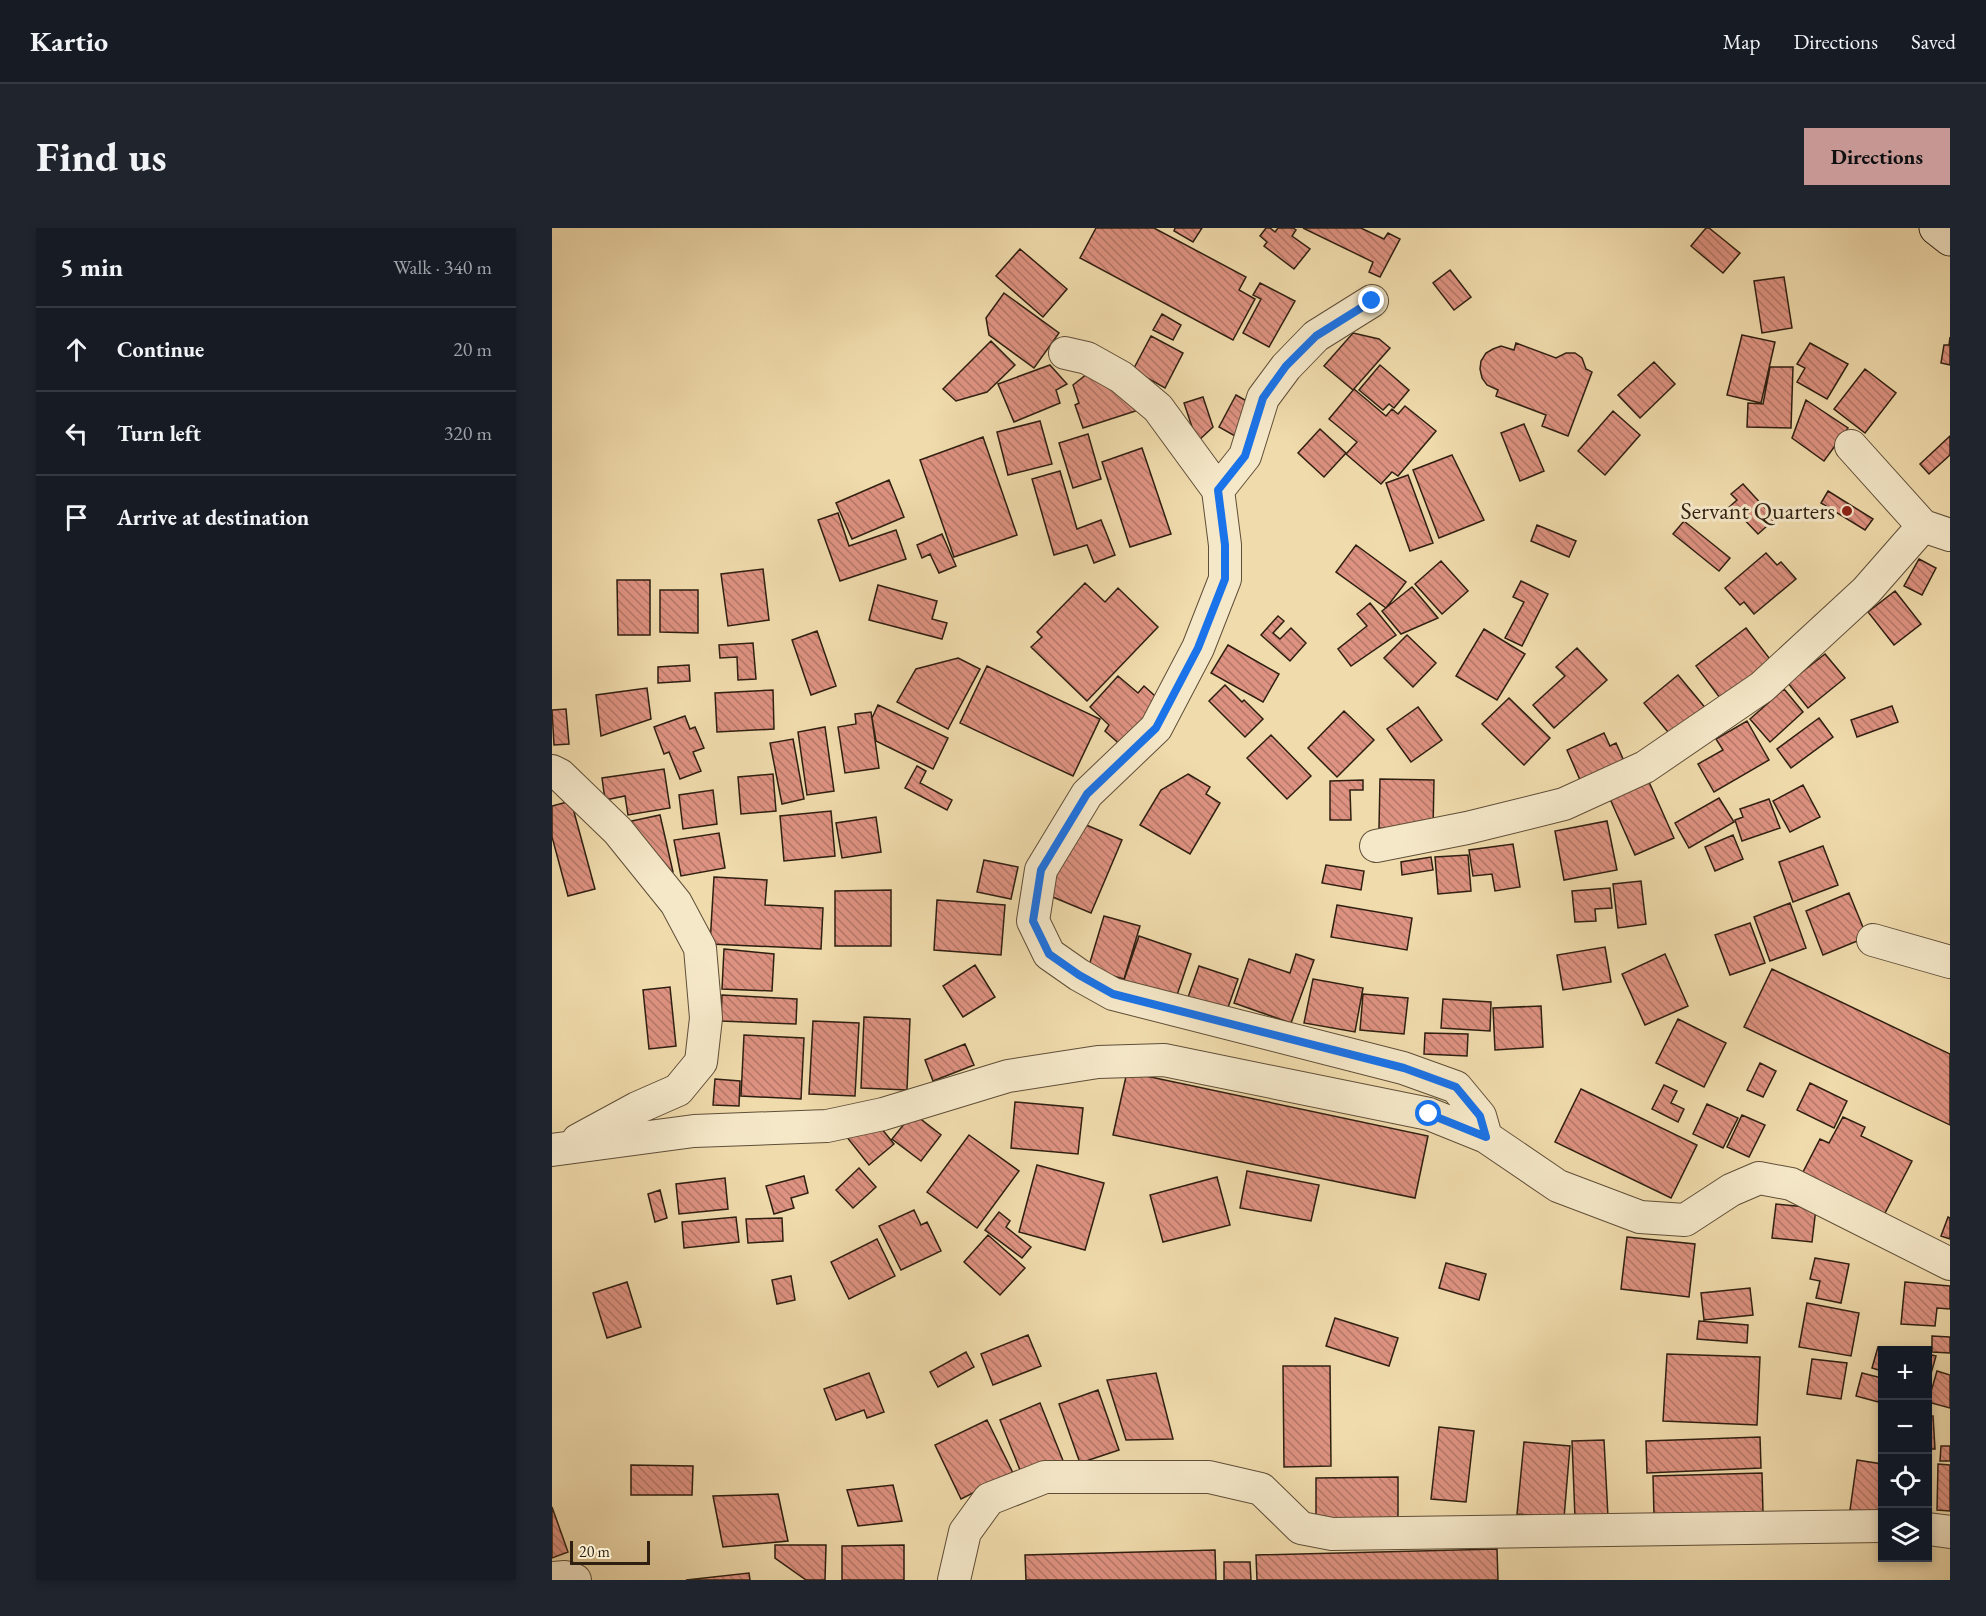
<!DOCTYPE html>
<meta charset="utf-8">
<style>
:root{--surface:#171b24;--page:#20242c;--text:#f1f3f6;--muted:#9ea1a6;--line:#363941;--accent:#c59692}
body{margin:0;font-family:"EB Garamond",serif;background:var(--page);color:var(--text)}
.controls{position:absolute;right:18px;bottom:18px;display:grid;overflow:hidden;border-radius:0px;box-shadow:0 3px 9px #0003}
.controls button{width:54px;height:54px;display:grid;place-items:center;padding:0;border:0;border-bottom:2px solid var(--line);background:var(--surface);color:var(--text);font:30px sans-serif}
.scale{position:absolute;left:18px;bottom:15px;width:80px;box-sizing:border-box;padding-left:6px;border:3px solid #2f1f11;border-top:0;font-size:16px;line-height:21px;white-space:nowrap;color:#2f1f11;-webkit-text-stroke:4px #f5e8c9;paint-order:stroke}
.stop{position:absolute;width:18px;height:18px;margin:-14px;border:4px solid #1a73e8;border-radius:50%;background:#fff}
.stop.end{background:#1a73e8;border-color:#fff;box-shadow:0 2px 6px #0008}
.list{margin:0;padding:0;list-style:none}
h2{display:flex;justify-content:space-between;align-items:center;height:78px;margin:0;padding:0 24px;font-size:26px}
h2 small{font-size:20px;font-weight:400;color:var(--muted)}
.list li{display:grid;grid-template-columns:39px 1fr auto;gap:18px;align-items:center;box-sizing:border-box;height:84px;padding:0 24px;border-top:2px solid var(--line)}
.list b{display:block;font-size:22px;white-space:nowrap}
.list em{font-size:20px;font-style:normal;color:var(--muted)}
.icon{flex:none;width:33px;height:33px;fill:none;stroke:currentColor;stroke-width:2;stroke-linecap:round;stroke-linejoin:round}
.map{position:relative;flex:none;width:1398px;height:1352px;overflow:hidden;border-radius:0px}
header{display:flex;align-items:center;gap:36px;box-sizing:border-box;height:84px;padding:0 30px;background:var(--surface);border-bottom:2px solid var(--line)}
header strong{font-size:28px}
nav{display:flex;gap:33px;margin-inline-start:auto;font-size:21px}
.intro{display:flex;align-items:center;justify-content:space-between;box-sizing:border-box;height:144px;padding:0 36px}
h1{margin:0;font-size:42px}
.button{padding:15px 27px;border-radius:0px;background:var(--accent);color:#111;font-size:21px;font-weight:700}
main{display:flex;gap:36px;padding:0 36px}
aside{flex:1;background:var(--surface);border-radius:0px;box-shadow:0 3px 9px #0003}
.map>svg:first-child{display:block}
</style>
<header>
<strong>Kartio</strong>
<nav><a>Map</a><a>Directions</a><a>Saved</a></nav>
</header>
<div class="intro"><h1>Find us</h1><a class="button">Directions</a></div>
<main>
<aside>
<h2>5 min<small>Walk · 340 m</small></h2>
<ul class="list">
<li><svg class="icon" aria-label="ahead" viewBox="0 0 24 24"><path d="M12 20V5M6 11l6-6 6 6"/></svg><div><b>Continue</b></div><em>20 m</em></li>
<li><svg class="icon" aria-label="left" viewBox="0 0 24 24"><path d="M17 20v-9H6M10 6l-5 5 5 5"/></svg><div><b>Turn left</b></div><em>320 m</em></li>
<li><svg class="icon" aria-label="arrive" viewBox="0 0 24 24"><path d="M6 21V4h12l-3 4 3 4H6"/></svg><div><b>Arrive at destination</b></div></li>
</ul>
</aside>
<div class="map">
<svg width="1398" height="1352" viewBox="0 0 1398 1352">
<defs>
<pattern id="building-back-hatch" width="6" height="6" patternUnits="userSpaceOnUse" patternTransform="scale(1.5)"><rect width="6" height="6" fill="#de9281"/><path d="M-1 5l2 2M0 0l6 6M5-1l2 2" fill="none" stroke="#b47768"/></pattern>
</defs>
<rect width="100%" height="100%" fill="#f0dbac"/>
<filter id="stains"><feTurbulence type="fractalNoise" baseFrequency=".00333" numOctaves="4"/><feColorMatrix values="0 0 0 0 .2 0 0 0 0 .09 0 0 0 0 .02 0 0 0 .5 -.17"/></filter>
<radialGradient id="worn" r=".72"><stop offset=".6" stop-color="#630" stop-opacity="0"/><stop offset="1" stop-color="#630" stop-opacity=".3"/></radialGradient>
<path fill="url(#building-back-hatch)" stroke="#2f1f11" stroke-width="1.5" d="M544,0H602L694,49L687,62L703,71L681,112L528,30Z
M623,0H650L641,14L622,3Z
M714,0H718L723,4L726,0H741L744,2L740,8L758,21L742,41L712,18L715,14L708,8Z
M751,0H809L832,11L836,5L848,11L828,49L817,44L821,34Z
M1154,0H1157L1188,25L1171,45L1139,18Z
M468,21L515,61L491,89L444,48Z
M898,42L919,69L902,82L881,55Z
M1232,49L1240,100L1210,105L1202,53Z
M708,55L743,73L717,119L691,105L709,71L701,67Z
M452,65L507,105L482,140L437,107L434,90Z
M610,86L629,97L621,112L601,102Z
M801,105L827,111L838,120L801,162L772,138Z
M1190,107L1223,114L1209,175L1175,167Z
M599,108L631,125L613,160L581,142Z
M1398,109V137L1389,135L1392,117H1397Z
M439,113L463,137L435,164L404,173L391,161Z
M964,115L1004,130L1014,125H1023L1030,130L1034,141L1040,144L1016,208L990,198L994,187L944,168L946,162L935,157L930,150L928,141L929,133L934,125L941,121L949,118L962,122Z
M1258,115L1296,136L1275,171L1245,154L1253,140L1245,136Z
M1102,134L1123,156L1088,190L1066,167Z
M498,137L515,156L504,162L508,175L462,194L446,156Z
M828,137L857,162L842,180L837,176L831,182L807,162Z
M544,139L599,178L531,200L523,177L527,175L521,157Z
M1218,139H1241L1239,200L1195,199L1196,175L1211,176Z
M1313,141L1344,165L1313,205L1282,181Z
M802,161L834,188L840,181L846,186L853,178L884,203L846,248L840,244L829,256L794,226L805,214L777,191Z
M684,167L700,176L683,208L667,199Z
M651,169L661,199L645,214L632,175Z
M1254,172L1296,200L1272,233L1240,210Z
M1061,183L1088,207L1053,247L1026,223Z
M488,193L500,236L456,247L445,204Z
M972,196L992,243L968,253L949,205Z
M768,201L794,225L772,249L746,225Z
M536,206L549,251L521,260L507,215Z
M1398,208V227L1377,246L1368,236Z
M431,209L465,307L402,329L368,232Z
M590,220L619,306L578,319L550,234Z
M900,227L932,292L887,310L861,242Z
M508,243L525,301L549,292L563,327L542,335L535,317L502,327L480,251Z
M856,247L881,315L858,323L834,255Z
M337,252L352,289L300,311L284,275Z
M1191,256L1223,291L1206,306L1186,285L1182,289L1175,281L1185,272L1179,266Z
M1276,263L1321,291L1313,302L1269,275Z
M286,285L297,318L344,302L354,331L288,353L266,292Z
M1132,293L1178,330L1167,343L1121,306Z
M985,297L1024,313L1017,329L979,313Z
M390,306L404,338L387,345L378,326L370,330L365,317Z
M804,317L854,354L834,380L784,344Z
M1214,325L1225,337L1229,334L1244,351L1202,386L1192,374L1188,377L1173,360Z
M1367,331L1384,340L1370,367L1352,358Z
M889,333L916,363L890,386L863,356Z
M211,341L217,392L176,398L169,346Z
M65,352H98V407H66Z
M969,353L996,366L970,418L953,410L972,374L961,369Z
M533,355L553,374L566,360L606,399L535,473L479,419L490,409L485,404Z
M326,357L385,373L380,391L395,395L390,411L317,392Z
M860,359L886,390L849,406L830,383Z
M108,362H146V405L108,404Z
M1343,363L1369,396L1342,417L1316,384Z
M818,375L844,407L799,438L786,421L815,398L805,386Z
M726,388L732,393L721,405L728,411L739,400L754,415L738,433L709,407Z
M1194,400L1224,439L1174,478L1144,438Z
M932,401L973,426L945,472L904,448Z
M265,403L284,458L259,467L240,412Z
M855,407L884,435L861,459L832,430Z
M201,415L204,451L186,452L185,429L168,430L167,417Z
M676,417L727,446L711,474L659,445Z
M1025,420L1055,452L1002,500L981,477L1013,448L1004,439Z
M1273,426L1293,450L1256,480L1236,455Z
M406,430L428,441L396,501L345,474L364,441Z
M137,437L138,453L106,455V439Z
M435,438L548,491L521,548L408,495Z
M1126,447L1155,482L1121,510L1092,475Z
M566,448L586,465L592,458L611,475L571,519L553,503L557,497L538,479Z
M673,457L690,474L692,472L711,491L693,509L657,473Z
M95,460L99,491L49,508L44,467Z
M1232,461L1251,484L1218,514L1198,491Z
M221,462L222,501L165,504L163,465Z
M957,470L998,510L972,537L930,496Z
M326,477L396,510L381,541L324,513L320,490Z
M1340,478L1346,494L1305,509L1299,492Z
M866,479L890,512L859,534L835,501Z
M14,481L17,516L2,517L0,482Z
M792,483L822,512L785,549L756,520Z
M319,484L327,540L293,545L286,499L304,496L303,486Z
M133,488L138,501L143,499L152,520L141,524L149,543L128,551L117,524L112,526L102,499Z
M1267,490L1281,509L1239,540L1225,521Z
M1195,493L1217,532L1162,564L1146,536L1171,522L1164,511Z
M273,499L282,563L255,567L246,504Z
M1052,505L1058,518L1064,515L1076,542L1032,561L1015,522Z
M719,507L759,548L735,571L695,530Z
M241,511L252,571L230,576L218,515Z
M365,538L374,543L368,555L400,572L395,582L353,560Z
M112,541L118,580L76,587L73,568L53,572L50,550Z
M221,546L224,583L189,586L186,549Z
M636,546L658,559L654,566L668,575L638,626L588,597L609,562Z
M828,551L882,552L881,601L827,600Z
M811,552V562H798L799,592H778V553Z
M1097,554L1122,610L1083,627L1058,571Z
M1251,557L1268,589L1238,604L1221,573Z
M161,562L165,596L131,601L127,567Z
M1167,570L1182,594L1137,620L1123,595Z
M1217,571L1228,600L1190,613L1183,592L1191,589L1188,581Z
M19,573L43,661L16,668L0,609V578Z
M279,583L283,628L232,633L228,588Z
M108,587L121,644L109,647L75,594Z
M324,589L329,624L290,630L284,595Z
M1055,593L1065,642L1012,652L1003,603Z
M527,594L570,612L539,685L496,667Z
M167,605L173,640L129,648L122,612Z
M1181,607L1191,631L1163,643L1153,619Z
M961,616L968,659L943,663L940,646L921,648L917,622Z
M1271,618L1286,657L1241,674L1227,634Z
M916,627L919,663L886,666L883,629Z
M879,629L881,642L850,647L849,634Z
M432,632L466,639L459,671L425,664Z
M774,637L812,643L809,662L770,655Z
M162,649L215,652L213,677L271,680L269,721L158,716Z
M1089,653L1094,696L1066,700L1061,656Z
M1058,660L1060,680L1043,681L1044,693L1023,694L1020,663Z
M339,662V718H283V663Z
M1297,665L1315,709L1271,727L1254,683Z
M385,672L453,677L449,727L382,722Z
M1238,675L1254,720L1218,733L1202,689Z
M785,677L860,690L855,722L779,709Z
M552,688L588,698L572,751L536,741Z
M1198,695L1213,735L1178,747L1163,707Z
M587,708L639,726L624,770L572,752Z
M1053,719L1059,754L1011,762L1005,727Z
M172,721L222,726L220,763L170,761Z
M744,726L762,732L739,795L682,775L697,731L738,745Z
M1113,726L1136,778L1093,797L1070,746Z
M423,737L443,769L411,789L391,758Z
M647,738L686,751L673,788L634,775Z
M1220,741L1398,826V897L1192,799Z
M761,751L811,760L803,804L752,795Z
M118,759L124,818L97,821L91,762Z
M811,766L856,770L852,806L808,802Z
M170,767L245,771L244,796L169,793Z
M891,771L939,774L938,803L889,800Z
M989,778L991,819L943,822L941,780Z
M312,789L358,791L355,862L309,860Z
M1126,791L1174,815L1152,859L1104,835Z
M261,793L307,795L303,868L257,866Z
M873,805L916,806L915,828L872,826Z
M192,807L252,810L249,871L189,868Z
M413,816L422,837L381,853L373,832Z
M1208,835L1224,843L1211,869L1195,862Z
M575,844L876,908L863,970L561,907Z
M163,851L188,853L187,878L161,877Z
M1258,855L1295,873L1282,900L1245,882Z
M1112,857L1125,863L1119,875L1132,881L1126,894L1100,881Z
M1029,861L1145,917L1119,970L1003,914Z
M463,874L531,880L526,926L459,920Z
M1155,876L1186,890L1171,920L1141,906Z
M361,885L389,907L369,933L340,911Z
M1190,887L1213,897L1197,929L1175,919Z
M1291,889L1313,899L1309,908L1360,933L1332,987L1250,946L1268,911L1277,915Z
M329,900L342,916L317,937L294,908Z
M417,907L467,943L425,1000L375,964Z
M485,937L552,955L533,1022L467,1004Z
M307,940L324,959L301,980L284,962Z
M695,943L767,957L759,993L688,980Z
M252,948L256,965L239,970L242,980L222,986L214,958Z
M665,949L678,997L611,1014L598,967Z
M173,950L176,981L127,986L124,956Z
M108,962L115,990L103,994L96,966Z
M1224,976L1264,980L1260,1014L1220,1010Z
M362,982L369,997L375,994L389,1023L349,1042L327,998Z
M447,984L458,993L454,999L479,1019L470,1030L433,1002Z
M184,989L187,1014L132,1020L130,994Z
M1396,989L1398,990V1011L1389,1008Z
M230,990L231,1013L196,1015L194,991Z
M436,1007L473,1040L448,1067L412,1034Z
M1075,1009L1143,1016L1137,1069L1069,1061Z
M325,1011L343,1048L297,1071L279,1034Z
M1263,1030L1297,1036L1289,1075L1264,1070L1268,1053L1258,1051Z
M894,1035L934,1046L927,1072L887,1060Z
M239,1048L243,1072L225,1076L220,1052Z
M75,1054L89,1099L55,1110L41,1065Z
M1353,1054L1398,1058V1081L1385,1080L1383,1098L1349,1096Z
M1198,1060L1201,1087L1152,1092L1149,1065Z
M1255,1075L1307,1085L1299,1128L1247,1119Z
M783,1090L846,1110L837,1138L774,1118Z
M1147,1093L1196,1097L1195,1115L1145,1111Z
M476,1107L489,1138L441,1157L429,1126Z
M1380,1108L1398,1109V1125L1380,1124Z
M1326,1119L1340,1122H1330V1143L1320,1140Z
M414,1124L422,1139L386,1159L378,1144Z
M1115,1126L1208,1129L1205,1197L1111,1193Z
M1376,1126L1384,1128L1376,1156Z
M1260,1131L1295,1135L1289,1171L1255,1166Z
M731,1138H778L779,1238L732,1239Z
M1385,1143L1398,1147V1180L1376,1174Z
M317,1145L332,1184L315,1190L312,1182L284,1192L272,1161Z
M604,1145L621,1211L574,1212L555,1152Z
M1310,1145L1330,1150V1175L1304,1168Z
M546,1162L567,1222L528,1235L507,1176Z
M488,1175L512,1235L472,1252L448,1192Z
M1376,1188H1381L1383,1221H1376Z
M435,1192L461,1245L409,1271L383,1217Z
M887,1199L922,1203L914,1274L879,1271Z
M1208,1209L1209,1240L1095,1245L1094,1213Z
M1052,1212L1056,1289L1023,1290L1020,1213Z
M972,1214L1018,1218L1012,1290L965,1286Z
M1389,1218H1398V1233H1388Z
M1305,1232L1330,1236V1287L1298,1282Z
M1386,1236L1398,1237V1283L1385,1282Z
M79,1237L141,1238L140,1267H79Z
M1210,1245L1211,1284L1102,1288L1101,1248Z
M846,1249V1291L764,1292V1250Z
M341,1257L350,1293L306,1298L295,1262Z
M226,1266L236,1313L171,1319L161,1268Z
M0,1279L16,1324L0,1330Z
M223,1317H274L273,1352H254L223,1330Z
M352,1317V1352H290V1318Z
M945,1321L946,1352H705L704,1327Z
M663,1322L664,1352H474L473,1327Z
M672,1334H698L699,1352H672Z
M197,1345L198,1352H134Z"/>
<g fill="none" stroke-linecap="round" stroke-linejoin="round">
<g stroke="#5f4e38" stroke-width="34">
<path id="minor" d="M513,125L535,130L569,149L606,180L666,262L673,317V351L646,420L604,500L535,566L489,642L481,693L497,726L527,747L561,766L851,840L904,859L928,888L934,909
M1299,218L1371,298L1398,307
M666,262L693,228L711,170L734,139L764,108L820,73
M0,543L8,547L66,603L124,675L148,720L154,790L149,834L126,862L85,880L26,912
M824,618L915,600L1012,576L1093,539L1210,459L1314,363L1371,298
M1321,712L1398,734
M0,922L142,903L275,898L331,886L456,848L546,834L612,832L877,886L934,909L1006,958L1088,989L1133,992L1179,962L1207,950L1239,956L1398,1036
M1376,1301L1398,1304
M0,1350L13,1349L23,1352
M402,1352L413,1304L437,1271L493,1249H657L709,1261L749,1300L780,1306L1330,1298"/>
</g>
<g stroke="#2f1f11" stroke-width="35">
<path id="secondary" d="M1384,0L1398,11"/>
</g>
<use href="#minor" stroke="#f5e8c9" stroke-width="32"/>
<use href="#secondary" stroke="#f5e8c9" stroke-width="33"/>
</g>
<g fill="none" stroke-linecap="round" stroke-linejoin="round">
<path stroke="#1a73e8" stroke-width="8" d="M820,73L764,108L734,138L711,170L693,228L666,262L673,317V351L646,420L604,500L535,566L489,642L481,693L497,726L527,747L561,766L852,840L904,859L928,888L934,909L877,886"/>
</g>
<circle fill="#8f2418" stroke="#f5e8c9" stroke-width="2" cx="1295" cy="283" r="6"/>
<g text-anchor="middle" stroke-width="6" stroke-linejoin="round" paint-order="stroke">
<g font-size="24" fill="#2f1f11" stroke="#f5e8c9" text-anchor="end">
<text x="1283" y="291">Servant Quarters</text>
</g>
</g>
<rect width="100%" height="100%" filter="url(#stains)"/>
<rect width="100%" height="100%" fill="url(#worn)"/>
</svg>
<div class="controls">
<button>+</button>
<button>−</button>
<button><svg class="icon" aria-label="locate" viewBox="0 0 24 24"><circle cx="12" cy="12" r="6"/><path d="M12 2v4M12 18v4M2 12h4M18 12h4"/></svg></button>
<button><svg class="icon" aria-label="layers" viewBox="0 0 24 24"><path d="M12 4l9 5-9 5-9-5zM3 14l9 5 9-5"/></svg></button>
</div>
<div class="scale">20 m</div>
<div class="stop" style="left:877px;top:886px"></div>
<div class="stop end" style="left:820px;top:73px"></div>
</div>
</main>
